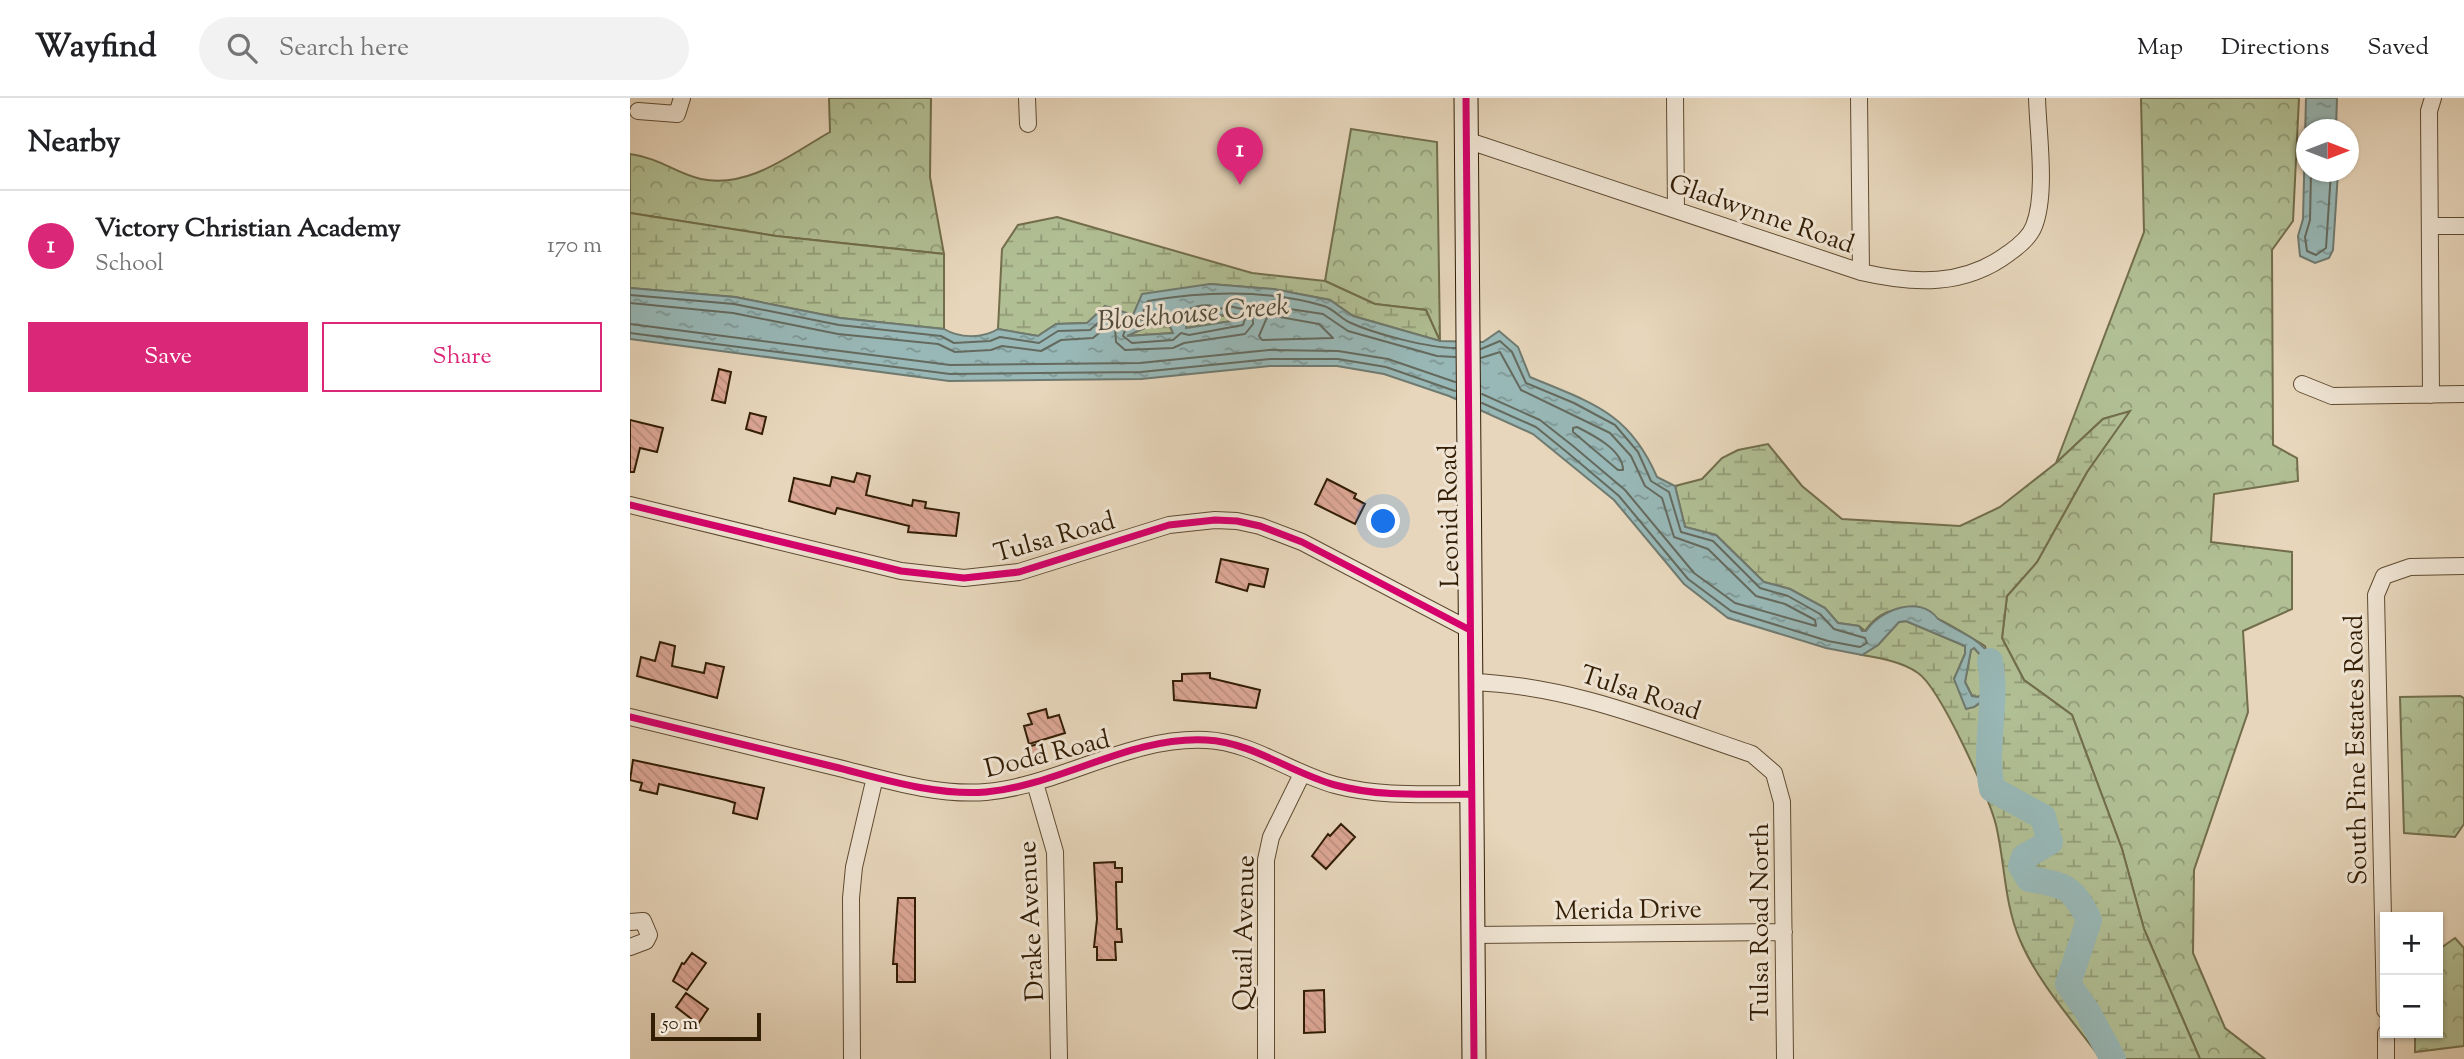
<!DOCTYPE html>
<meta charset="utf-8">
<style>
:root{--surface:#fff;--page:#f2f2f2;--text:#202124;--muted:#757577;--line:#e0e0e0;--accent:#db2777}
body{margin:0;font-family:"Sorts Mill Goudy",serif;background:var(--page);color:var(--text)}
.controls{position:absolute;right:21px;bottom:21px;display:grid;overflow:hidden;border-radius:0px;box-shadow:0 2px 5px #0004}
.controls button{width:63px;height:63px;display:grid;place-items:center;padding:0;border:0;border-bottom:2px solid var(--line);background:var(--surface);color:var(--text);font:35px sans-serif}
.compass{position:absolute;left:1666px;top:21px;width:63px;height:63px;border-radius:50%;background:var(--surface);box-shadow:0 2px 5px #0004;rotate:90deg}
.scale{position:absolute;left:21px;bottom:18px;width:110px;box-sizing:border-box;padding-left:7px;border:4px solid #321d05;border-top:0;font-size:19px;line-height:24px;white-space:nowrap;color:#321d05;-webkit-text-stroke:5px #efe4d3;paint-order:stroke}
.you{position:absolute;left:754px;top:424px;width:24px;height:24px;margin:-18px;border:5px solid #fff;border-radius:50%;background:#1a73e8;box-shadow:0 0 0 10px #1a73e833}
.badge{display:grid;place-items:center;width:46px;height:46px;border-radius:50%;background:var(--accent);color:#fff;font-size:23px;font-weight:700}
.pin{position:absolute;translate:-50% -58px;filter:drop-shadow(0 2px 4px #0008)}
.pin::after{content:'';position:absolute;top:37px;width:24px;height:21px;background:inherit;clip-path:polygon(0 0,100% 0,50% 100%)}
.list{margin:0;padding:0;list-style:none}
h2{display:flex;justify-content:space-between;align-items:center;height:91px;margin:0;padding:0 28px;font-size:30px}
h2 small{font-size:23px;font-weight:400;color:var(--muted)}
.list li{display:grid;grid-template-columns:46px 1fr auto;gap:21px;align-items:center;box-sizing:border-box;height:112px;padding:0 28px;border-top:2px solid var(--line)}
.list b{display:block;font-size:26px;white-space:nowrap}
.list p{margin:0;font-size:23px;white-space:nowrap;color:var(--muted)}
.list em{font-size:23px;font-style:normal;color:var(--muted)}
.actions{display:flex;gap:14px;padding:21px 28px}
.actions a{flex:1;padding:16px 0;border:2px solid var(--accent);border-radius:0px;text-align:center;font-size:24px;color:var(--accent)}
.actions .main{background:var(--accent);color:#fff}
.icon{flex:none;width:38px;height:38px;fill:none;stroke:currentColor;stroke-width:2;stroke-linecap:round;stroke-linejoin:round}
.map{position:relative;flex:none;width:1834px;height:961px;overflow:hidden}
header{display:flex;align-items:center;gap:42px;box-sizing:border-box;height:98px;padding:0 35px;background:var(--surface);border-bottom:2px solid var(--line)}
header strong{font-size:33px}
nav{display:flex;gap:38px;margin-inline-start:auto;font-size:24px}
.search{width:490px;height:63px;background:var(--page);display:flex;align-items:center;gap:18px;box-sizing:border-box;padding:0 24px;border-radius:38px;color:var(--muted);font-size:26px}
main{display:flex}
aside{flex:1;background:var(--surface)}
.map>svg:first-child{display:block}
</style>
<header>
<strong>Wayfind</strong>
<div class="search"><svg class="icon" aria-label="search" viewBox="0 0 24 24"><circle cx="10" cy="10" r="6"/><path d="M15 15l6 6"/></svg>Search here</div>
<nav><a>Map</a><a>Directions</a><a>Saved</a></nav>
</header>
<main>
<aside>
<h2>Nearby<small></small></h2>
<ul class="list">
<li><span class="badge">1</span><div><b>Victory Christian Academy</b><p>School</p></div><em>170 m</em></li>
</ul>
<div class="actions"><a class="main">Save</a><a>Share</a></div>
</aside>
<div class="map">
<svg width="1834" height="961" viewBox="0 0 1834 961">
<defs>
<pattern id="forest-crowns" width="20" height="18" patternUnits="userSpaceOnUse" patternTransform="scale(1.75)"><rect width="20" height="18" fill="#b1bf94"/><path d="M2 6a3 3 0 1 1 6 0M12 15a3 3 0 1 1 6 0" fill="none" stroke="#919b77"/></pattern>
<pattern id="wetland-marsh" width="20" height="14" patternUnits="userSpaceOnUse" patternTransform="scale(1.75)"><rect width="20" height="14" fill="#b1bf94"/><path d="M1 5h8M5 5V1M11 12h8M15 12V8" fill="none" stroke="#919b77"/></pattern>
<pattern id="water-ripples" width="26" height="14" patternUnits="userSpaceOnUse" patternTransform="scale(1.75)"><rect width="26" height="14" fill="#98b8b7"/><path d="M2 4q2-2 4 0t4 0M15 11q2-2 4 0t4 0" fill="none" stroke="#7d9593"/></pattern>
<pattern id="building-back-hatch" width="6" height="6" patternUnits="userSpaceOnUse" patternTransform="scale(1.75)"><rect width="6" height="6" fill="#dba694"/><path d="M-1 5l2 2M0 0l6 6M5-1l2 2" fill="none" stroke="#bc8e7e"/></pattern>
</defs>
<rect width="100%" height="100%" fill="#e7d6bb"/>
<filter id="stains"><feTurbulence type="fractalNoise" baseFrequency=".00286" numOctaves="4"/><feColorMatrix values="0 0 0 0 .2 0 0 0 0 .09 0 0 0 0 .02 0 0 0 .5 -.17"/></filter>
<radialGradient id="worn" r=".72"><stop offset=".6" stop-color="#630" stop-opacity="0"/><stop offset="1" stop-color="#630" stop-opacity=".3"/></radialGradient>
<path fill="url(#forest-crowns)" stroke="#726e4c" stroke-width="2" d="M199,0H301L300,79L314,156L146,138L0,115V56C30,60 47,76 71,81C119,91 161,56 200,34Z
M1511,0H1669L1663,123L1642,152L1643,347L1667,360L1668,383L1584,396L1581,444L1662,454V511L1613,533L1618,614L1564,772L1563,855L1595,930L1635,961H1570L1514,831L1492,751L1442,617L1394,582L1372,540L1377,498L1407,464L1457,374L1499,314L1473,321L1426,365L1514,134Z
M721,31L807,44L810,243L796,212L745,206L695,183Z
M1830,598L1834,600V726L1825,739L1774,735L1770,599Z
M1825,840L1834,850V948L1785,954V935H1808V852Z"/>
<path fill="url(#wetland-marsh)" stroke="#726e4c" stroke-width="2" d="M0,115L146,138L314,156V231L210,220L105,199L0,190Z
M427,119L622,175L695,183L745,206L796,212L810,243L723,218L700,202L643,191L580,186L503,217L457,225L426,226L408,238L368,231L372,151L388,127Z
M575,213L593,218L598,215L609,217V222L556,230L557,219Z
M532,222L538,224L543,235L496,238Z
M1500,313L1457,374L1407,464L1377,498L1372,540L1394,582L1442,617L1492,751L1514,831L1570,961H1471C1444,924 1408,885 1390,842C1374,805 1375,765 1366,727C1359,698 1310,590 1288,575C1273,564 1250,560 1232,557L1248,547L1269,524L1276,523L1335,548V556L1324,581L1344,609L1365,596L1355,548C1318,527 1268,486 1235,533L1229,528L1208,525L1195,510L1160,491L1134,484L1086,437L1055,429L1045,388L1072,381L1092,360L1108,352L1138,346L1172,388L1212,421L1330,428L1370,409L1426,365L1473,321Z
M1344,550L1353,560L1349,566L1358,573L1356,593L1348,599L1342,598L1335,584L1341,551Z"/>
<path fill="url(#water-ripples)" stroke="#6f7a70" stroke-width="2" fill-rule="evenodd" d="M1676,0H1707L1706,31L1676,32V74H1708L1703,152L1699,160L1685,165L1670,158L1668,138L1673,121Z
M580,186L643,191L700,202L723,218L810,243L853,244L869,233L888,249L900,279C962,305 999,314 1027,379L1045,388L1055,429L1086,437L1134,484L1160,491L1195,510L1208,525L1229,528L1232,533H1236C1250,512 1290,496 1308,521C1349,545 1357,541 1373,588L1344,609L1336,611L1324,581L1335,556V548L1276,523L1269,524L1248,547L1232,557L1196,550L1098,520L1054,486L984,402L903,336L819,298L754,276L707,268H640L511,281L319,283L0,241V190L105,199L210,220L314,231C329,240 352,241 368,231L408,238L426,226L457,225L475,208L503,217L512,196ZM575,213L588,218L599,215L609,217L608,222L556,230L557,219ZM532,222L538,224L543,235L497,238ZM1344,550L1353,560L1349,571L1356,569L1358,573L1354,583L1356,593L1348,599L1342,598L1335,584L1341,552Z"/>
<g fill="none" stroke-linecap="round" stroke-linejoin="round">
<path stroke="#656a5e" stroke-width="2" d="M1681,74L1680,122L1675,139L1677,153L1686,157L1696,150L1701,74
M0,197L104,206L209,227L311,238L324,245L360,243L370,239L409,245L428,233L460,232L478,216L498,223L493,238L502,245L543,242L551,235L559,237L613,227L616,218L612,211L599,208L590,211C577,203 556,209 547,221L532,215L515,223L510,221L518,203C577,193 636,191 694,208C704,211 711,221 721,225C745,236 799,250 825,250
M0,205L103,215L208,236L308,246L325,254L361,252L372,248L411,253L431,242L463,240L480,226L485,229L486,244L495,252L543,250L554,245L615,236L623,226L622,209L626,206L693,216L718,233L807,258L825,259
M638,217L689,226L703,240L632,242L629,238Z
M0,226L320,267L510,265L639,252L708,253L758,261L825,284
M0,235L320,276L511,274L640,261H708L756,269L825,293
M851,251L870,243L882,254L896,285L944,305L985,327L1008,354L1021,383L1039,394L1051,434L1083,443L1130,490L1158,498L1190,516L1204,531L1235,540L1237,545L1230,549L1198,543L1101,513L1058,481L989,398L938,355L906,329L852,305
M851,260L870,254L891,292L980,335L1001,358L1015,388L1032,400L1044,439L1078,451L1126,498L1155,506L1185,522L1186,528L1105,505L1064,475L995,392L943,348L910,322L852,296
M947,329C963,337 993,352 993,372H988L943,334V330Z"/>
<path stroke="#98b8b7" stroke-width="26" d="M1360,563C1368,606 1353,650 1362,691L1413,719L1420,744L1394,759L1391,768L1399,781C1434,787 1443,788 1459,822L1438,886L1457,913L1483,961"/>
</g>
<path fill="url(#building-back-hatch)" stroke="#321d05" stroke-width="2" d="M89,271L101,274L95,305L82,302Z
M120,315L136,319L132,336L116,331Z
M0,322L33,330L27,354L10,350L4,374H0Z
M227,375L240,378L236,397L282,408L283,402L296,404L295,410L329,415L326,438L278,434L279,428L207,410L205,416L159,403L164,380L200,388L202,379L224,384Z
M697,381L726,396L724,400L735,406L725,426L685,406Z
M591,461L638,471L634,489L619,486L617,493L586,484Z
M30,544L45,548L42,568L74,575L76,565L94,569L87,600L7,578L11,559L25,563Z
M580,575V580L630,592L626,610L544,602L543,583H552V576Z
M416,611L418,620L429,617L435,635L399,646L394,628L402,626L398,616Z
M408,646L413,658L401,662L397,649Z
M3,662L134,690L127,721L103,715L105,705L96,702L29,686L27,696L10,692L12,685L0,682Z
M711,726L725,739L696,771L682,758L698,736L700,738Z
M485,764V770H492V784H486L487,831H491L492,844H485L486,862H467V849H464L467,821L464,765Z
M268,800H285V884H267V866H263Z
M62,855L76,865L57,892L43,883L52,865L54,866Z
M694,892L695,934L674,935V893Z
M56,895L78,911L68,926L46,909Z"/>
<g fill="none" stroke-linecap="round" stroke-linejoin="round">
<g stroke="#5f4b32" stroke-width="18">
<path id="street" d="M397,0L398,26
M1045,0L1046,111
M1229,0L1231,174
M8,13L47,16L52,0
M836,42L1231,174C1283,186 1334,189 1379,155C1389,148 1400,139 1404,128C1417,95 1408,36 1407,0
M1800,128H1834
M1672,286L1702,298L1834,296
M1801,297L1799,13L1803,0
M0,407L271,473L334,480L389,474L539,427L585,422L607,423L630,428L672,444L840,532
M841,584C940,587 1029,625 1122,656L1144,675L1152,704L1155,961
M0,619C68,636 137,652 205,669C253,681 306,698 356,694C431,687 500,638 576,642C622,644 661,675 705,687C749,699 796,696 841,696
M405,685L425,754L429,961
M0,824L13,823L19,837L16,843L0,849
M843,837L1154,834
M1755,912L1746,497L1754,478L1780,469L1834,468
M1756,935V961
M222,961L221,800L224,769L245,679
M636,961V762L641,739L672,676"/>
</g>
<g stroke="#321d05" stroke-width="25">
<path id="secondary" d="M836,0L844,961"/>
</g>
<use href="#street" stroke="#efe4d3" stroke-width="16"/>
<use href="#secondary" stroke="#efe4d3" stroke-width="23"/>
<g stroke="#efe4d3" stroke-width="11">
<path id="cycleway" d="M836,0L844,961
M0,407L271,473L334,480L389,474L539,427L585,422L607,423L630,428L672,444L840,532
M0,619C68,636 137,652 205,669C253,681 306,698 356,694C431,687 500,638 576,642C622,644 661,675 705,687C749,699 796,696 841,696"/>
</g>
<use href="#cycleway" stroke="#d6006c" stroke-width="7"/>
</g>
<g text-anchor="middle" stroke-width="6" stroke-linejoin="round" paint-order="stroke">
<g font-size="26" fill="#321d05" stroke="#efe4d3">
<text transform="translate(1132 115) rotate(19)" y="9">Gladwynne Road</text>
<text transform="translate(818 418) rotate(-91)" y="9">Leonid Road</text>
<text transform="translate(424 438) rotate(-16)" y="9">Tulsa Road</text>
<text transform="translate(1011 594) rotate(18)" y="9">Tulsa Road</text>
<text transform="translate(1725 652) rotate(-91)" y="9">South Pine Estates Road</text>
<text transform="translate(417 655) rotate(-14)" y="9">Dodd Road</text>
<text transform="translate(998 811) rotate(-1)" y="9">Merida Drive</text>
<text transform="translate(400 823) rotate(-93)" y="9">Drake Avenue</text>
<text transform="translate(1129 824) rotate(-90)" y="9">Tulsa Road North</text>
<text transform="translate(613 835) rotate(-89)" y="9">Quail Avenue</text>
</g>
<g font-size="28" font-style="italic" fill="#514c3a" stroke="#efe4d3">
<text transform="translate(563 214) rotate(-5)" y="10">Blockhouse Creek</text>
</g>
</g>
<rect width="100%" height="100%" filter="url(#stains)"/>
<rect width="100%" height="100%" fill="url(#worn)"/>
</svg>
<div class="controls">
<button>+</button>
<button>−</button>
</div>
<svg class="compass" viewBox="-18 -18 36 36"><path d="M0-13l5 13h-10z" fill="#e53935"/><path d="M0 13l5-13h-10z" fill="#757577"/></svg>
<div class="scale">50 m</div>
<div class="you"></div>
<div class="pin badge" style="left:610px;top:87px">1</div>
</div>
</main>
